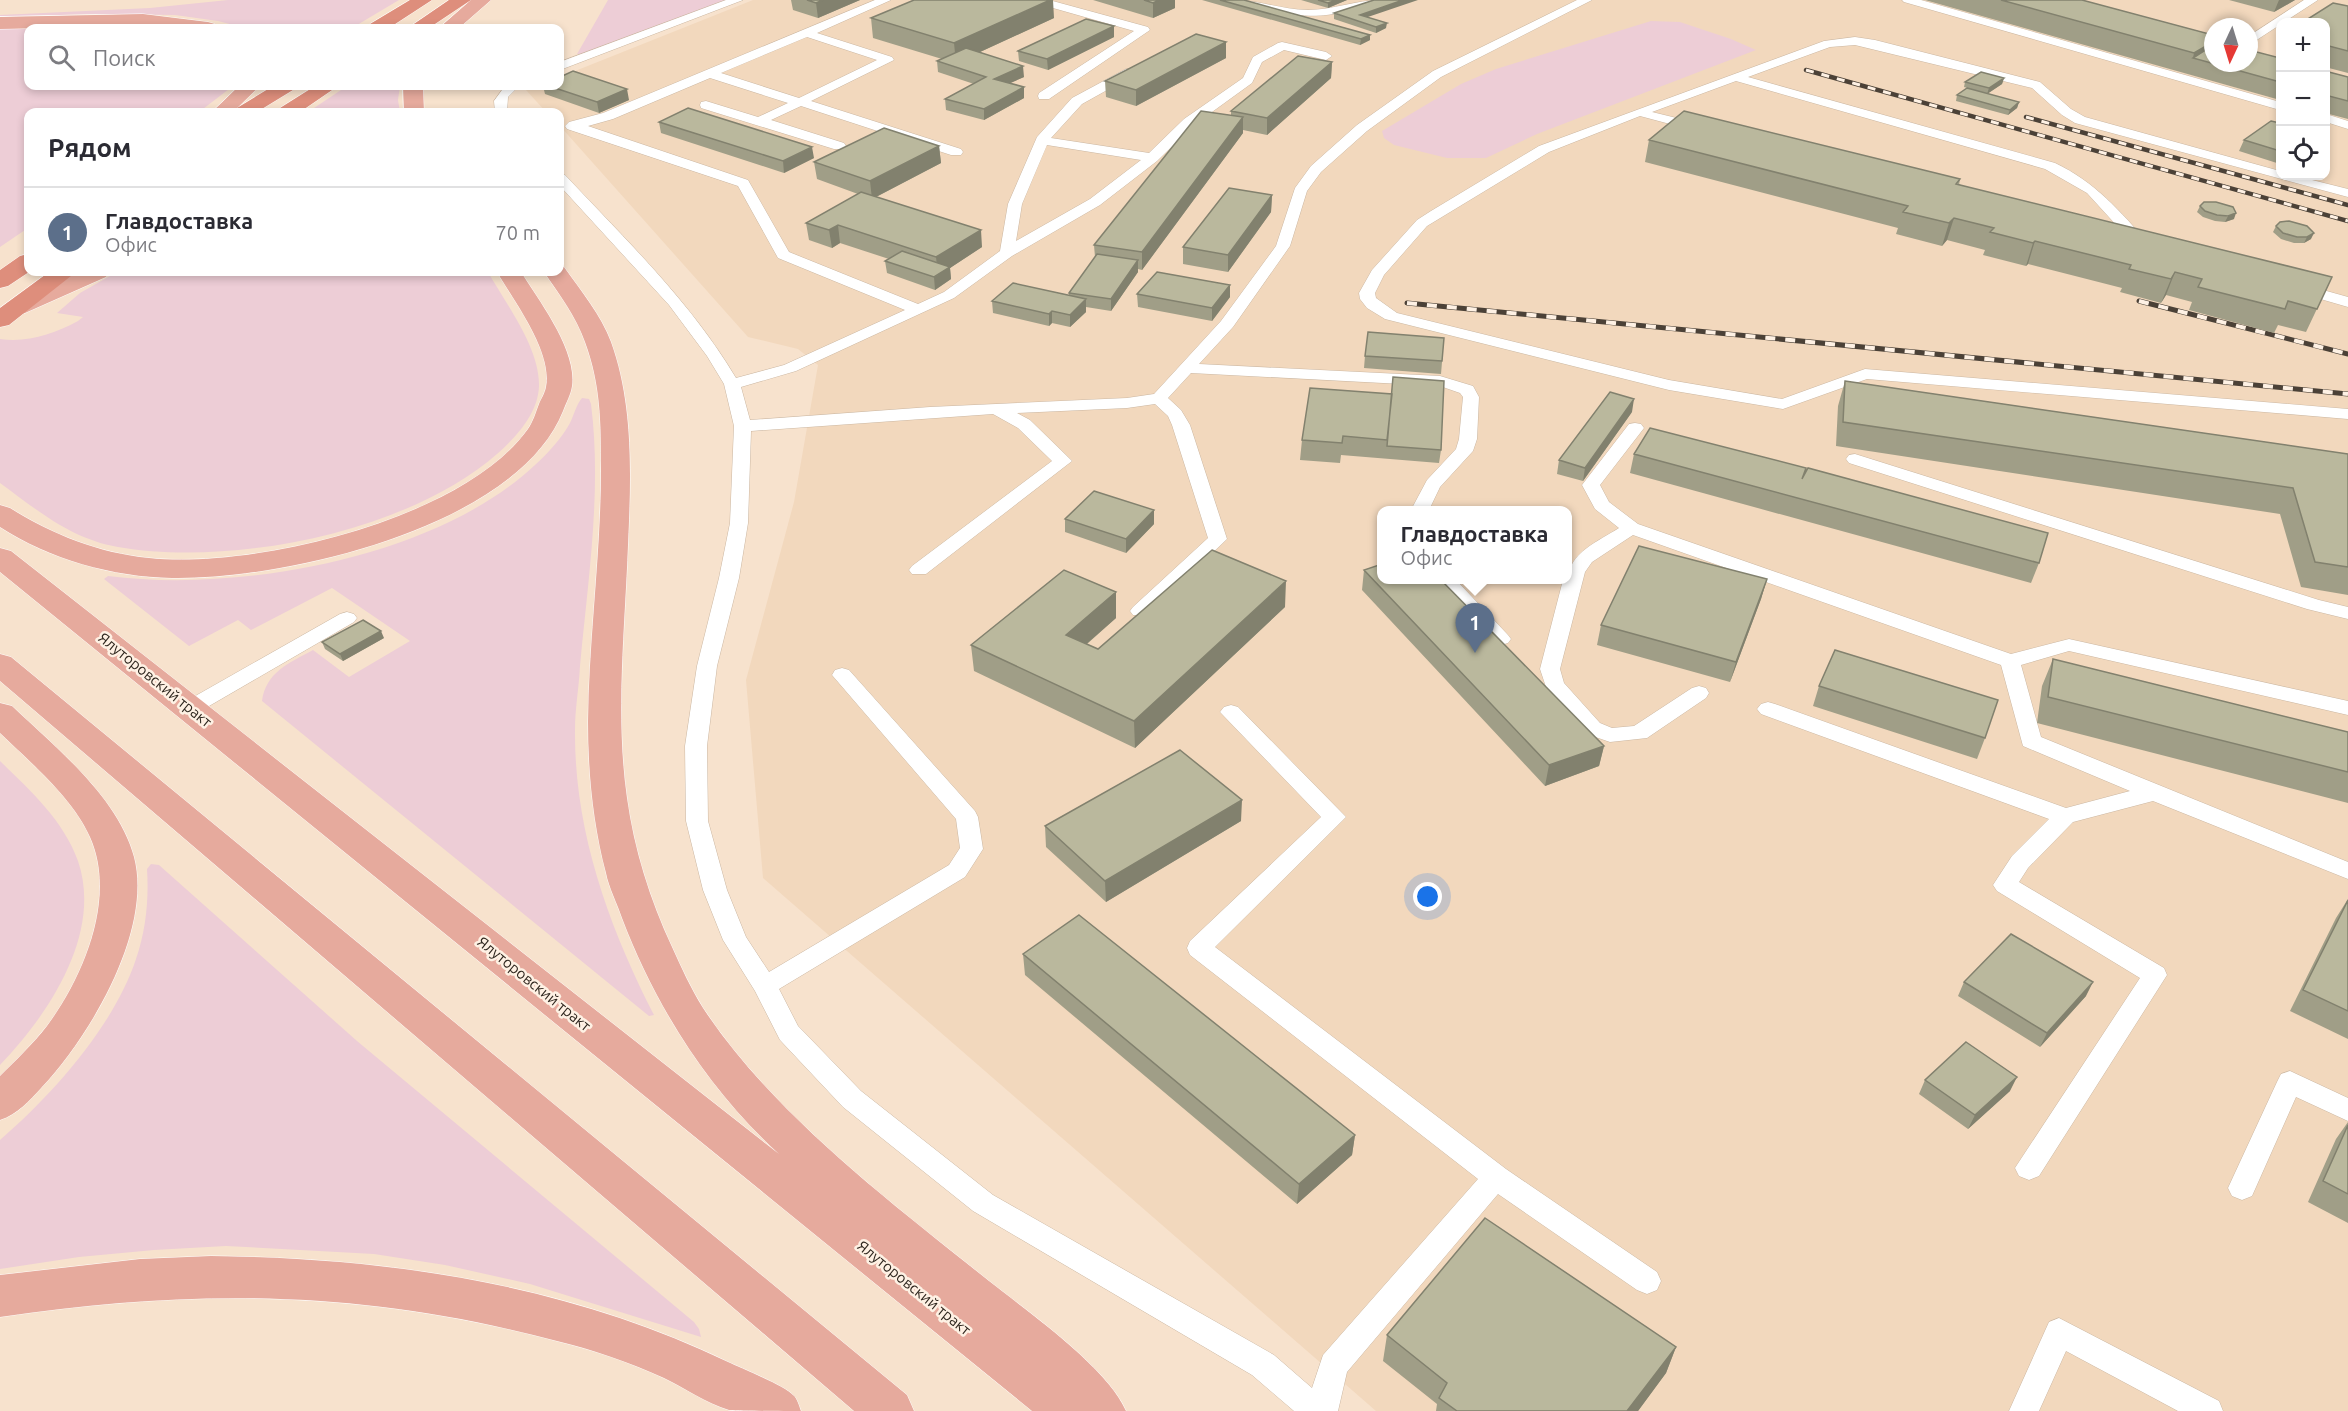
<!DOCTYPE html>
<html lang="ru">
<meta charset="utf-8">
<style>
:root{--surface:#fff;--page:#f2f2f3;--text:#2b2b33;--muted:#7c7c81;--line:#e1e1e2;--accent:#2c5b7a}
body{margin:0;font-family:Ubuntu,sans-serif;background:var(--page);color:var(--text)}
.controls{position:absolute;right:18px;top:18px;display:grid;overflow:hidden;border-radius:12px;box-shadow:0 3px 9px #0003}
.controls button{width:54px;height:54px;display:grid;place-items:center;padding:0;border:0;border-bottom:2px solid var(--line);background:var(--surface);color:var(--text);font:30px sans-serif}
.compass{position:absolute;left:2204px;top:18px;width:54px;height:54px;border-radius:50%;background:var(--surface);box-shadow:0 3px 9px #0003;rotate:184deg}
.you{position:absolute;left:1428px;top:897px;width:21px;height:21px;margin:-15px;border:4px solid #fff;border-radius:50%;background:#1a73e8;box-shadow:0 0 0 9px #1a73e833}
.badge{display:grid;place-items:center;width:39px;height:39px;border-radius:50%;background:var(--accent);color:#fff;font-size:20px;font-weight:700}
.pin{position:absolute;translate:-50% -50px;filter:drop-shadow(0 2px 3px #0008)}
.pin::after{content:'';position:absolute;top:32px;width:21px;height:18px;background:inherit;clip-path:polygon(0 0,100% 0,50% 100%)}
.popup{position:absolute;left:1377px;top:506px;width:195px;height:78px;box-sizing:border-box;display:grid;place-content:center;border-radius:12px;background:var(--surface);filter:drop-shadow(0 2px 4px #0005);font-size:20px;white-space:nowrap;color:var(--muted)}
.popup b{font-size:22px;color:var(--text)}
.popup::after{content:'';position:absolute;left:50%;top:100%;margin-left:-12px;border:12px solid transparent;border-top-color:var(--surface)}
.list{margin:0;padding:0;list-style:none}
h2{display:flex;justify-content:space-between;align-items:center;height:78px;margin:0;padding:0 24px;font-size:26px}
h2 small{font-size:20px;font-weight:400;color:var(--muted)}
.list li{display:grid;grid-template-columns:39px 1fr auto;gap:18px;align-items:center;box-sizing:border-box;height:90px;padding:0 24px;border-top:2px solid var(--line)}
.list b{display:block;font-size:22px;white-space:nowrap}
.list p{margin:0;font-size:20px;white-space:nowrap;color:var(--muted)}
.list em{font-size:20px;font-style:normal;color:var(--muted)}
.icon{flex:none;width:33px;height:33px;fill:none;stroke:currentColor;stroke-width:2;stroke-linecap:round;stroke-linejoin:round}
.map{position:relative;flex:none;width:2348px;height:1411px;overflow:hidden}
.search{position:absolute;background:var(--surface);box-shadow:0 3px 9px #0003;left:24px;top:24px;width:540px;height:66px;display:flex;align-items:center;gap:15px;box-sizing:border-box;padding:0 21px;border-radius:12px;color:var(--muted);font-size:22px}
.panel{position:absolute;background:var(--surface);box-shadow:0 3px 9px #0003;left:24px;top:108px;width:540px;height:168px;border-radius:12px}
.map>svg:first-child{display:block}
</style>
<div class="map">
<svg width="2348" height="1411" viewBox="0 0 2348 1411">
<rect width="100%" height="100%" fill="#f7e2cd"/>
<path fill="#f2d8bd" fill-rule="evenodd" d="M753,0H2348V1411H1376L763,878L746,680L794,502L818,365L798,349L748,337L560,126V112H546L526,90L538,86H560V77ZM2280,22H2326V176H2280ZM2213,27H2249V63H2213ZM1382,510H1568V580H1382Z"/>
<path fill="#edcdd6" d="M228,0H399L352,28H245L218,21L175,15L91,14L0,17V15L150,8Z
M608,0H729L583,54H577Z
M1651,21L1680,22L1731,39L1756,50L1537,134L1486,158H1447L1394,145L1384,138L1382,131L1461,84L1496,69Z
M79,25L173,28H28V86H233L199,112H28V228L0,247V28Z
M347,86H400L398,100L400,112H308Z
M117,272H488C506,304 540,348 539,386C538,414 516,437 497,454C408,532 233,567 118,547C71,539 37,510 0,483V339C27,343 54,334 78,321L83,317L57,313L80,293Z
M582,398L589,399L591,404C602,490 588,580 580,666C579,687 575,709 575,730C574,831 609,927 654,1015L649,1016L262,701C266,672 289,663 313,650L349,677L410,641L332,588L251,630L238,620L189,646L104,579L108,576C239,593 436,558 535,465C548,453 561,439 570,423C574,415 576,405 582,398Z
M0,761C30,790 64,821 78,861C103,934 48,1015 0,1065Z
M151,864L159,865L357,1041L694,1322L699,1329L701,1337L530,1284L445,1265L374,1254L226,1246L154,1250L79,1257L0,1269V1140C52,1095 114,1026 136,959C146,930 149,899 147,869Z"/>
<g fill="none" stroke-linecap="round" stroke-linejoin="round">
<g stroke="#cbb7a2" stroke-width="1">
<path id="service" d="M726,0H743L560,70V62Z
M875,0H891L817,33L892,57L894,60L811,101L961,149L963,152L961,155H951L801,106L771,120L844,143L846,146L844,149H834L701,108L700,105L701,102L706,101L758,117L788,103L710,78L613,119L588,126L748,180L789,252L918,304L944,292L1000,251L1008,204L1037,137L1072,98L1126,69H1134L1136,72L1134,75L1082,104L1051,138L1149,153L1184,119L1243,78L1253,57L1278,43L1282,42L1326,52L1332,56L1326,60L1284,50L1262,62L1252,83L1194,125L1157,161L1100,205L1012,256L954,298L796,371L741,387L750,420L930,407L1127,398L1154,394L1221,321L1276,246L1295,188L1311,166L1357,125L1433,71L1577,0H1592L1441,77L1367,131L1321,172L1307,191L1290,246L1233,327L1199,364L1440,376L1473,386L1479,397L1477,439L1473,451L1440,487L1429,510H1411L1427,480L1456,449L1459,439L1463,397L1460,393L1440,386L1191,373L1168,398L1181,410L1190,425L1227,539L1147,615H1133L1130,611L1133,607L1208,538L1172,425L1168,416L1155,404L1127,408L1017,413L1030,420L1072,461L926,574H912L909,570L912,566L1052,461L1018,428L993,414L751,431L748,523L739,578L717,666L707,746L708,821L727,890L746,937L769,972L949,865L960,848L956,819L832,675L835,670L842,668L849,670L975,811L978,817L983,849L965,877L779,989L798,1026L861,1091L993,1195L1274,1355L1312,1388L1323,1355L1478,1179L1190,955L1187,948L1190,941L1321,817L1220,712L1224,707L1231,705L1238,707L1346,817L1215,947L1506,1169L1657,1272L1661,1281L1657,1290L1647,1294L1637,1290L1498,1194L1347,1372L1338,1411H1294L1252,1375L973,1211L843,1107L780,1040L755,991L723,940L703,890L686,821L685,746L697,666L719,578L730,523L734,426L724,384L707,356L669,305L560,186V174L565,175C626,240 690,301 736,378L784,365L905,310L778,258L738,186L567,129L565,126L569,122L603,113ZM807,37L877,60L799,98L721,73ZM1047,145L1141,160L1090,199L1016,241L1022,204Z
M1030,0H1049L1148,27L1150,30L1049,99H1039L1038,96L1039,93L1134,31L1032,2Z
M1234,0C1259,0 1282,10 1308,10C1333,10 1356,0 1381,0C1375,6 1363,8 1355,10C1310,21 1279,15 1236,2Z
M1902,0H1921L2280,102V110L1904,2Z
M2304,0H2318L2249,45V36Z
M1855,37L1875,40L2040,82L2071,109L2085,117L2280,171V176H2296L2348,189V197L2075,123L2062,115L2032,88L1855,45L1830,47L1748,77L2055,163C2095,182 2120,211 2149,244L2151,247L2149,250H2139L2087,193L2045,169L1736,81L1652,112L1705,125L1707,128L1705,131L1700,132L1640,116L1549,152L1427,226L1384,275L1375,293L1376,298L1397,313L1669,380L1782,399L1865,369L2348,409V419L1867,379L1783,409L1669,390L1385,319L1367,308L1360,299L1359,293L1372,270L1417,220L1431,211L1539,146L1824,41Z
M505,86H519L508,97L507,112H495L494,101Z
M2326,114L2348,121V129L2326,122Z
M2298,283L2348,297V307L2293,291L2290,288Z
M1635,423L1641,424L1644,428L1600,485L1609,502L1638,524L2011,654L2069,639L2348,701V715L2069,651L2021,665L2041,737L2348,862V879L2153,801L2073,822L2028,868L2019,882L2164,968L2167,975L2039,1176L2029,1180L2019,1176L2015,1168L2140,978L1997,891L1993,885L2012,856L2049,819L1761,714L1757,709L1761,704L1768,702L1775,704L2066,808L2130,791L2023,746L2001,665L1633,535L1592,562L1585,572L1560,669L1564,683L1600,723L1612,728L1634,726L1692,688L1699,686L1706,688L1709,693L1706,698L1647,738L1610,742L1584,733L1547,690L1540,669L1563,580H1568C1568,553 1599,541 1619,528L1595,509L1582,485L1629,424Z
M1855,454L2319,600L2348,607V619L2307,609L1849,463L1846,459L1849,455Z
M1437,580H1456L1508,635L1511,639L1508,643L1501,645L1494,643Z
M347,612L354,614L357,618L354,622L197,713L190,715L183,713L179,708L183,703L340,614Z
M2290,1071L2348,1098V1121L2296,1097L2252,1196L2242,1200L2232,1196L2228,1188L2277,1082L2281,1074Z
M2059,1318L2219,1401L2223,1411H2178L2066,1351L2039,1411H2009L2049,1322Z"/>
</g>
<g stroke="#fff" stroke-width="1">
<path id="primary" d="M471,0H491L459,28H439Z
M143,14L208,22L215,24L217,28H167L143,26L0,29V17Z
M239,86H260L233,112H212Z
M403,86H423L424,112H404Z
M560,266L564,267C581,291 601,315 611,342C634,406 631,478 628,545C625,628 615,715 627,798C634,849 650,900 672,947C681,967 691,989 703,1008C772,1113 891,1203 989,1281C1028,1312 1107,1367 1126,1411H1032L0,572V548L11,551L779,1154C708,1089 656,1007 622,918C617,903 609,888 606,873C593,824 588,772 588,722C589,637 601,553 601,469C601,424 601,385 585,342C576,316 559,294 544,272H560Z
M79,272H110L106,277L25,313L16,315L7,313L4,308L7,303Z
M497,272H521C539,301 577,350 572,386C571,394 566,403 563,411C517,527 284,580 172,578C113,577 49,559 0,527V505L10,508C53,535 99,553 149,558C255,569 464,519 528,429C533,422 536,412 539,404C541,399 545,393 546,387C553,352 514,301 497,272Z
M0,654L11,657L907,1395L914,1411H854L0,681Z
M0,703L12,706C55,747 118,797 134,857C153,930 90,1036 42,1087C29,1101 18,1114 0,1120V1076C16,1060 33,1044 47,1026C84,976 117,897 90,837C73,798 30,762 0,733Z
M211,1256C389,1258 566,1284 728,1362C741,1368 785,1386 793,1395C797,1398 799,1406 801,1411C784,1411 743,1411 729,1410C706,1403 685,1388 664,1378C629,1362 594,1350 557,1341C365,1290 196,1288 0,1317V1275L140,1259Z"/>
</g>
<g stroke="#fff" stroke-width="1">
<path id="trunk" d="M410,0H432L389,28H368L370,24Z
M449,0H471L429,28H408Z
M273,86H296L293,90L257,112H234L237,108Z
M315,86H338L300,112H277L280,108Z
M28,254L29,272L8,286L0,288V270L20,256Z
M49,272H76L9,325L0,327V308Z"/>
</g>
<use href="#service" fill="#fff" fill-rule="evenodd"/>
<use href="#primary" fill="#e6aa9d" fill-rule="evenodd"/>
<use href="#trunk" fill="#de8e7c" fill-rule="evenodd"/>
<g stroke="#4b4137" stroke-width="4.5">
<path id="rail-far1" d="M1806,70L2348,221
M2026,117L2348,205"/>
</g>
<g stroke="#4b4137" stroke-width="5">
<path id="rail" d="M2139,301L2348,354
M1407,303L2348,394"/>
</g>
<use href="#rail-far1" stroke="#fef1e4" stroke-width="3" stroke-dasharray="8" stroke-linecap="butt"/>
<use href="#rail" stroke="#fef1e4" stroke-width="4" stroke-dasharray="10" stroke-linecap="butt"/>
</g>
<path fill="#a09e87" d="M791,0H860L818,18L793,10Z
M1093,0H1175V8L1153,18Z
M1202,0H1244L1370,35V40L1360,45Z
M1301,0H1347L1328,8Z
M1925,0H2082L2213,35V63L2280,58V100Z
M2229,0H2295L2274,12Z
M2348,6V73L2325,67V22Z
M1334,13L1367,17L1386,28L1376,33L1334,19Z
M871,18H1054L980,52L1024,77L1009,83L1024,87V98L984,120L946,110L945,99L974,84L938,72L937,61L942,59L873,38Z
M1114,26V37L1048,70L1019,61L1018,51Z
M1226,42V58L1136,106L1106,97L1105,81Z
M2280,44V55L2276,54Z
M1332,62L1331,78L1267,135L1243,130V133L1142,270L1138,269V272L1111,311L1086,307V312L1070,327L1052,323L1049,326L993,313L992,301L1069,295V293L1095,257L1094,245L1231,115V111Z
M2325,71L2348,77V119L2325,113Z
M2004,78L2002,84L1987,94L2019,102L2017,108L2008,115L1956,101L1957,95L1981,92L1964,87L1965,82Z
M543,86H560L629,100L599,113L545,94Z
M659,122L814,158L784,173L661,133Z
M2280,123V164L2239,151L2244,140Z
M1649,140L1960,179L1959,185L2332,277L2306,332L2278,325L2274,333L2189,310L2192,302L2166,295L2161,303L2120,292L2122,288L2028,264L2026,266L1983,255L1985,250L1947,240L1942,246L1896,234L1898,228L1645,162Z
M939,146L941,163L876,197L982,247L950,268L951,279L935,290L887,273L885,261L889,259L840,243L832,248L809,240L806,223L858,194L817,179L814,162Z
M1272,195L1271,212L1228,272L1183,264V247Z
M2200,206L2234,219L2225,222L2215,221L2203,217L2197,212Z
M2289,221L2311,239L2304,243H2294L2281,239L2273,232L2276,226Z
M1137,294L1230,297L1212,321L1138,307Z
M1444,338L1441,374L1364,368L1365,356Z
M1845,381L2348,454V595L2301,587L2280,514L1836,446L1838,406Z
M1310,388L1441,450L1439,463L1341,455L1340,463L1300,460L1302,440Z
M1632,412L1583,481L1557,474L1559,460Z
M1634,454L1804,475L2039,563L2031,583L1630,473Z
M1065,519L1154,524L1126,553L1065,532Z
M1364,570L1604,746L1599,766L1545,786L1362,590Z
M1767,579L1761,599L1730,682L1597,645L1601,625Z
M1116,592V618L1087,644L1098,649L1285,607L1135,748L974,671L971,645Z
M384,638L343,661L325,649L322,642Z
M2053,659L2348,732V803L2037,723L2042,686Z
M1819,686L1985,738L1977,759L1813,706Z
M1241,821L1106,902L1046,847L1045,826Z
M2348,899V1039L2290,1011L2336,918Z
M1023,954L1355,1135L1352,1155L1297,1204L1025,975Z
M1964,982L2086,996L2040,1047L1958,996Z
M1925,1080L2010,1091L1968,1129L1919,1094Z
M2348,1122V1223L2308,1202L2336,1139Z
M1387,1335L1676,1347L1666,1373L1638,1411H1436L1437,1404L1383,1361Z"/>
<path fill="#82816e" d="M823,0H860L818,18L816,3Z
M1050,0H1053L1054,18L956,63L954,43Z
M1159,0H1175V8L1153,18V3Z
M1336,0H1347L1328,8V3Z
M1403,0H1418L1359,20L1360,15Z
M2279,0H2295L2274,12Z
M1387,23L1386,28L1376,33V27Z
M1114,26V37L1048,70L1047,59Z
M1370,35V40L1360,45L1361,39Z
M1226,42V58L1136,106V90Z
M2213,42V57L2193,58L2194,53Z
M1332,62L1331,78L1267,135V118Z
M1023,66L1024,77L995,90L994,79Z
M2004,78L2002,84L1987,94L1989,88Z
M1024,87V98L984,120V109Z
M627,89L629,100L599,113L597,102Z
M2019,102L2017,108L2008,115L2010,110Z
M1243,117V133L1142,270V252Z
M939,146L941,163L872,199L870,181Z
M812,147L814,158L784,173L783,161Z
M1272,195L1271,212L1228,272V255Z
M2236,213L2234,219L2225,222L2228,216Z
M1954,218L1947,240L1942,246L1949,223Z
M838,225L840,243L832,248L829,230Z
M981,230L982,247L950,268L951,279L935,290L934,277L938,275L936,257Z
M2314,233L2311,239L2304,243L2307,237Z
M2035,241L2028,264L2026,266L2033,243Z
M1138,260V272L1111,311V299Z
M2175,272L2166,295L2161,303L2171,279Z
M1230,285V297L1212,321V308Z
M1086,299V312L1070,327V315Z
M1052,311V323L1049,326V314Z
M1634,399L1632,412L1583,481L1585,468Z
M1154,510V524L1126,553V539Z
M1767,579L1761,599L1730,682L1736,662Z
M1286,581L1285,607L1135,748L1134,721Z
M1116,592V618L1067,661L1066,635Z
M381,631L384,638L343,661L340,654Z
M1604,746L1599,766L1545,786L1549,765Z
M1242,800L1241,821L1106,902L1105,881Z
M2093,982L2086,996L2040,1047L2047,1033Z
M2017,1077L2010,1091L1968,1129L1975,1115Z
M1355,1135L1352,1155L1297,1204L1299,1184Z
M1676,1347L1666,1373L1638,1411H1627Z"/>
<path fill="#bab89d" stroke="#82816e" stroke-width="1.5" d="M807,0H823L816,3Z
M914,0H1050L954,43L871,18Z
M1144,0H1159L1153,3Z
M1220,0H1244L1370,35L1361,39Z
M1318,0H1336L1328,3Z
M1374,0H1403L1360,15L1387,23L1376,27L1334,13Z
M2001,0H2082L2213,35V42L2194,53Z
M2333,3L2348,6V51L2325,45V22H2303Z
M1086,19L1114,26L1047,59L1018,51Z
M1196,34L1226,42L1136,90L1105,81Z
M2213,45V63H2249V50L2280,58V82L2193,58Z
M966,48L1023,66L994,79L1024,87L984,109L945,99L986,77L937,61Z
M1298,56L1332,62L1267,118L1231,111Z
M573,71L627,89L597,102L549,86H560V77Z
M2325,71L2348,77V101L2325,95Z
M1981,72L2004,78L1989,88L1965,82Z
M1967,88L2019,102L2010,110L1957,95Z
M688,108L812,147L783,161L659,122Z
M1201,111L1243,117L1142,252L1094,245Z
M1684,111L1960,179L1956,184L2332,277L2317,309L2288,301L2285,309L2198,287L2202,279L2175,272L2171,279L2129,269L2131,265L2035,241L2033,243L1990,232L1994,228L1954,218L1949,223L1903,212L1908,206L1649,140Z
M2271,121L2280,123V151L2244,140Z
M884,128L939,146L870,181L814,162Z
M1229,188L1272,195L1228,255L1183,247Z
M861,192L981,230L936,257L838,225L829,230L806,223Z
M2204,202H2216L2233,207L2236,213L2228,216L2217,215L2205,211L2200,206Z
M2289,221L2307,226L2314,233L2307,237H2297L2283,233L2276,226L2280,222Z
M902,251L950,267L934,277L885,261Z
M1097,254L1138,260L1111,299L1069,293Z
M1157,272L1230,285L1212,308L1137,294Z
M1013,283L1086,299L1070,315L1052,311L1049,314L992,301Z
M1368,332L1444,338L1442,361L1365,356Z
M1393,377L1444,381L1441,450L1387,446Z
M1845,381L2348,454V567L2315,562L2293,488L1843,422Z
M1310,388L1392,394L1387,440L1343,436L1342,443L1302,440Z
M1610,392L1634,399L1585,468L1559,460Z
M1650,428L1806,468L1802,479L1808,468L2048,533L2039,563L1634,454Z
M1094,491L1154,510L1126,539L1065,519Z
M1639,546L1767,579L1736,662L1601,625Z
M1212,550L1286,581L1134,721L971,645L1064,570L1116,592L1066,635L1098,649Z
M1382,564V579H1440L1604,746L1549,765L1364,570Z
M363,620L381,631L340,654L322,642Z
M1835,650L1998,700L1985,738L1819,686Z
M2053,659L2348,732V772L2048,697Z
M1180,750L1242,800L1105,881L1045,826Z
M2348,900V1011L2303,990Z
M1079,915L1355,1135L1299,1184L1023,954Z
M2011,934L2093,982L2047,1033L1964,982Z
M1966,1042L2017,1077L1975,1115L1925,1080Z
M2348,1125V1194L2323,1181Z
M1485,1218L1676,1347L1627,1411H1457L1439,1398L1447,1383L1387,1335Z"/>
<g text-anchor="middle" stroke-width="5" stroke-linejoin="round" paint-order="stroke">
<g font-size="15" fill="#2e261e" stroke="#fef1e4">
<text transform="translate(155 680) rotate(39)" y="5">Ялуторовский тракт</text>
<text transform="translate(534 984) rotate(39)" y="5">Ялуторовский тракт</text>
<text transform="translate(914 1288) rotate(39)" y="5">Ялуторовский тракт</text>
</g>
</g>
</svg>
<div class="controls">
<button>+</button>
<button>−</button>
<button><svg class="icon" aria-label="locate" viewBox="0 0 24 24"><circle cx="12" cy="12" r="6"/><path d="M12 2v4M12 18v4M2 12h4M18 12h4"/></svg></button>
</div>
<svg class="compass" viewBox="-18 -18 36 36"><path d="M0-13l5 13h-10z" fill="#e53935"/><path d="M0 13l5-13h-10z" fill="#7c7c81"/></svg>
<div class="you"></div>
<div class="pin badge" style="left:1475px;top:653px;background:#5c6f8a">1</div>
<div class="popup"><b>Главдоставка</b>Офис</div>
<div class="search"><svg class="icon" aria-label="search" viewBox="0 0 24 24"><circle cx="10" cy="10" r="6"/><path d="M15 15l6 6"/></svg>Поиск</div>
<section class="panel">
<h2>Рядом<small></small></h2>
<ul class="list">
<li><span class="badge" style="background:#5c6f8a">1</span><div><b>Главдоставка</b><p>Офис</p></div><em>70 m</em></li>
</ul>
</section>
</div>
